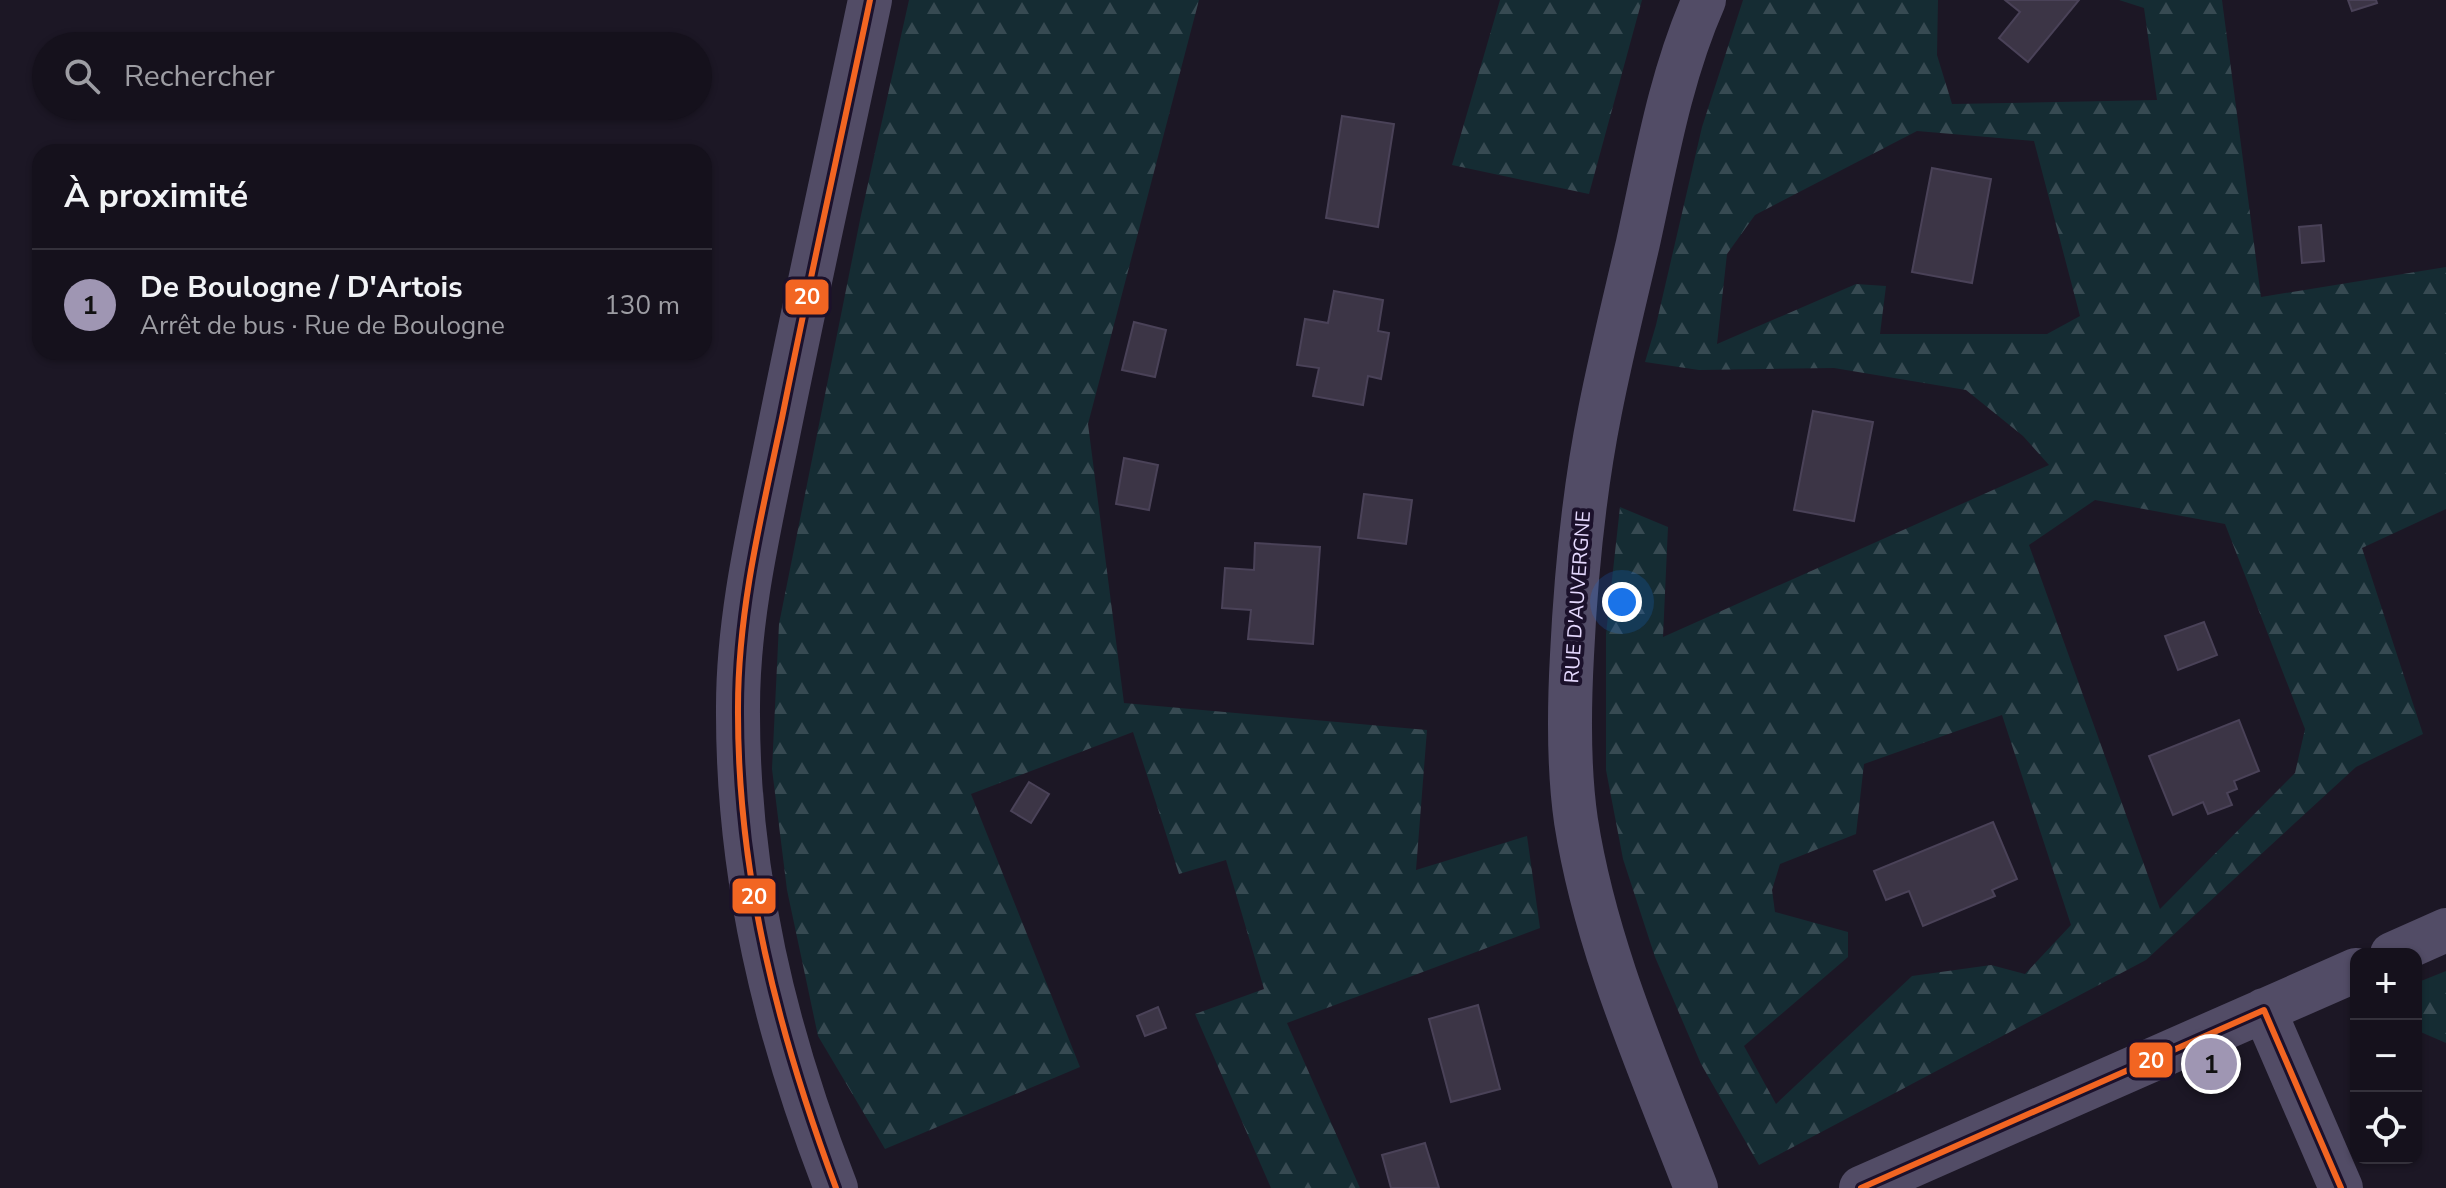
<!DOCTYPE html>
<html lang="fr">
<meta charset="utf-8">
<style>
:root{--surface:#15111c;--page:#221f29;--text:#f1f3f6;--muted:#9d9da3;--line:#34313b;--accent:#9f96b3}
body{margin:0;font-family:"Nunito Sans",sans-serif;background:var(--page);color:var(--text)}
.controls{position:absolute;right:24px;bottom:24px;display:grid;overflow:hidden;border-radius:16px;box-shadow:0 2px 6px #0004}
.controls button{width:72px;height:72px;display:grid;place-items:center;padding:0;border:0;border-bottom:2px solid var(--line);background:var(--surface);color:var(--text);font:40px sans-serif}
.you{position:absolute;left:1622px;top:602px;width:28px;height:28px;margin:-20px;border:6px solid #fff;border-radius:50%;background:#1a73e8;box-shadow:0 0 0 12px #1a73e833}
.badge{display:grid;place-items:center;width:52px;height:52px;border-radius:50%;background:var(--accent);color:#111;font-size:26px;font-weight:700}
.pin{position:absolute;translate:-50% -50%;border:4px solid #fff;box-shadow:0 2px 8px #0006}
.list{margin:0;padding:0;list-style:none}
h2{display:flex;justify-content:space-between;align-items:center;height:104px;margin:0;padding:0 32px;font-size:34px}
h2 small{font-size:26px;font-weight:400;color:var(--muted)}
.list li{display:grid;grid-template-columns:52px 1fr auto;gap:24px;align-items:center;box-sizing:border-box;height:112px;padding:0 32px;border-top:2px solid var(--line)}
.list b{display:block;font-size:30px;white-space:nowrap}
.list p{margin:0;font-size:26px;white-space:nowrap;color:var(--muted)}
.list em{font-size:26px;font-style:normal;color:var(--muted)}
.icon{flex:none;width:44px;height:44px;fill:none;stroke:currentColor;stroke-width:2;stroke-linecap:round;stroke-linejoin:round}
.map{position:relative;flex:none;width:2446px;height:1188px;overflow:hidden}
.search{position:absolute;background:var(--surface);box-shadow:0 2px 6px #0004;left:32px;top:32px;width:680px;height:88px;display:flex;align-items:center;gap:20px;box-sizing:border-box;padding:0 28px;border-radius:44px;color:var(--muted);font-size:30px}
.panel{position:absolute;background:var(--surface);box-shadow:0 2px 6px #0004;left:32px;top:144px;width:680px;height:216px;border-radius:24px}
.map>svg:first-child{display:block}
</style>
<div class="map">
<svg width="2446" height="1188" viewBox="0 0 2446 1188">
<defs>
<pattern id="forest-firs" width="22" height="20" patternUnits="userSpaceOnUse" patternTransform="scale(2)"><rect width="22" height="20" fill="#152c33"/><path d="M5 1l3.5 6h-7zM16 11l3.5 6h-7z" fill="#374a52"/></pattern>
</defs>
<rect width="100%" height="100%" fill="#1c1725"/>
<path fill="url(#forest-firs)" fill-rule="evenodd" d="M909,0H1199L1088,424L1124,703L1427,730L1416,870L1527,836L1540,928L1287,1023L1360,1188H1271L1195,1014L1264,989L1226,860L1179,874L1133,732L971,794L1080,1067L885,1149L818,1036L787,890L772,769L779,624L861,215Z
M1500,0H1642L1589,194L1452,165Z
M1743,0H1938L1937,55L1952,104L2157,100L2144,8L2119,0H2222L2261,297L2446,267V509L2362,548L2423,734L2356,767L2146,960L1759,1165L1701,1064L1655,957L1623,859L1606,770V634L1620,507L1668,527L1663,637L2049,465L2023,436L1966,390L1834,368L1699,370L1645,362L1656,325L1702,127ZM1917,131L2034,141L2080,316L2047,334H1880L1886,286L1856,284L1717,344L1727,254L1755,215ZM2095,500L2225,524L2305,729L2295,773L2160,909L2029,545ZM2002,715L2071,925L2025,974L1991,965L1912,976L1776,1104L1744,1046L1848,957V932L1775,912L1772,890L1780,864L1856,834L1864,764Z
M2446,971V1043L2416,1030V983Z"/>
<path fill="#3c3546" stroke="#4a4258" stroke-width="2" d="M2005,0H2079L2028,62L1999,38L2020,12Z
M2348,0H2376L2377,3L2352,11Z
M1342,116L1394,124L1378,227L1326,218Z
M1932,168L1991,179L1972,283L1912,272Z
M2321,225L2324,261L2302,263L2299,227Z
M1334,291L1383,300L1378,331L1389,333L1381,379L1368,376L1363,405L1313,396L1319,368L1297,365L1305,319L1328,323Z
M1134,322L1166,330L1155,377L1122,370Z
M1813,411L1873,422L1854,521L1794,510Z
M1124,458L1158,465L1149,510L1116,504Z
M1364,494L1412,500L1406,544L1358,538Z
M1255,543L1320,547L1313,644L1248,639L1251,610L1222,608L1225,568L1254,570Z
M2204,622L2217,655L2178,670L2165,636Z
M2239,720L2259,771L2234,781L2237,789L2227,793L2232,805L2208,814L2203,802L2173,815L2149,756Z
M1029,782L1049,794L1031,823L1011,811Z
M1993,822L2017,879L1992,890L1995,896L1923,926L1909,891L1886,900L1874,871Z
M1478,1005L1500,1089L1451,1102L1429,1019Z
M1158,1007L1166,1028L1145,1036L1137,1016Z
M1425,1143L1439,1188H1391L1382,1155Z"/>
<g fill="none" stroke-linecap="round" stroke-linejoin="round">
<path stroke="#524c66" stroke-width="44" d="M2392,954L2446,930
M2264,1010L2341,1188
M1696,1188C1650,1068 1596,949 1576,821C1568,766 1569,710 1572,655C1576,573 1584,491 1600,411C1611,355 1625,299 1638,243C1656,161 1670,77 1704,0
M1861,1188L2356,970"/>
<path stroke="#524c66" stroke-width="44" d="M836,1188C775,1032 737,875 738,707C738,614 761,521 779,430C808,286 840,143 870,0"/>
<g stroke="#1b112b" stroke-width="12">
<path id="bus-1" d="M836,1188C778,1033 737,874 738,707C738,609 762,513 782,418C810,278 841,139 870,0
M1861,1188L2264,1010L2341,1188"/>
</g>
<use href="#bus-1" stroke="#f26522" stroke-width="6"/>
</g>
<g text-anchor="middle" stroke-width="8" stroke-linejoin="round" paint-order="stroke">
<g font-size="20" fill="#e6daff" stroke="#1b112b">
<text transform="translate(1577 597) rotate(-86)" y="7">RUE D'AUVERGNE</text>
</g>
</g>
<g stroke="#1b112b" stroke-width="3">
<rect x="784" y="278" width="46" height="38" rx="8" fill="#f26522"/>
<rect x="731" y="877" width="46" height="38" rx="8" fill="#f26522"/>
<rect x="2128" y="1041" width="46" height="38" rx="8" fill="#f26522"/>
</g>
<g font-size="22" text-anchor="middle" font-weight="bold" fill="#fff">
<text x="807" y="304">20</text>
<text x="754" y="904">20</text>
<text x="2151" y="1068">20</text>
</g>
</svg>
<div class="controls">
<button>+</button>
<button>−</button>
<button><svg class="icon" aria-label="locate" viewBox="0 0 24 24"><circle cx="12" cy="12" r="6"/><path d="M12 2v4M12 18v4M2 12h4M18 12h4"/></svg></button>
</div>
<div class="you"></div>
<div class="pin badge" style="left:2211px;top:1064px">1</div>
<div class="search"><svg class="icon" aria-label="search" viewBox="0 0 24 24"><circle cx="10" cy="10" r="6"/><path d="M15 15l6 6"/></svg>Rechercher</div>
<section class="panel">
<h2>À proximité<small></small></h2>
<ul class="list">
<li><span class="badge">1</span><div><b>De Boulogne / D'Artois</b><p>Arrêt de bus · Rue de Boulogne</p></div><em>130 m</em></li>
</ul>
</section>
</div>
